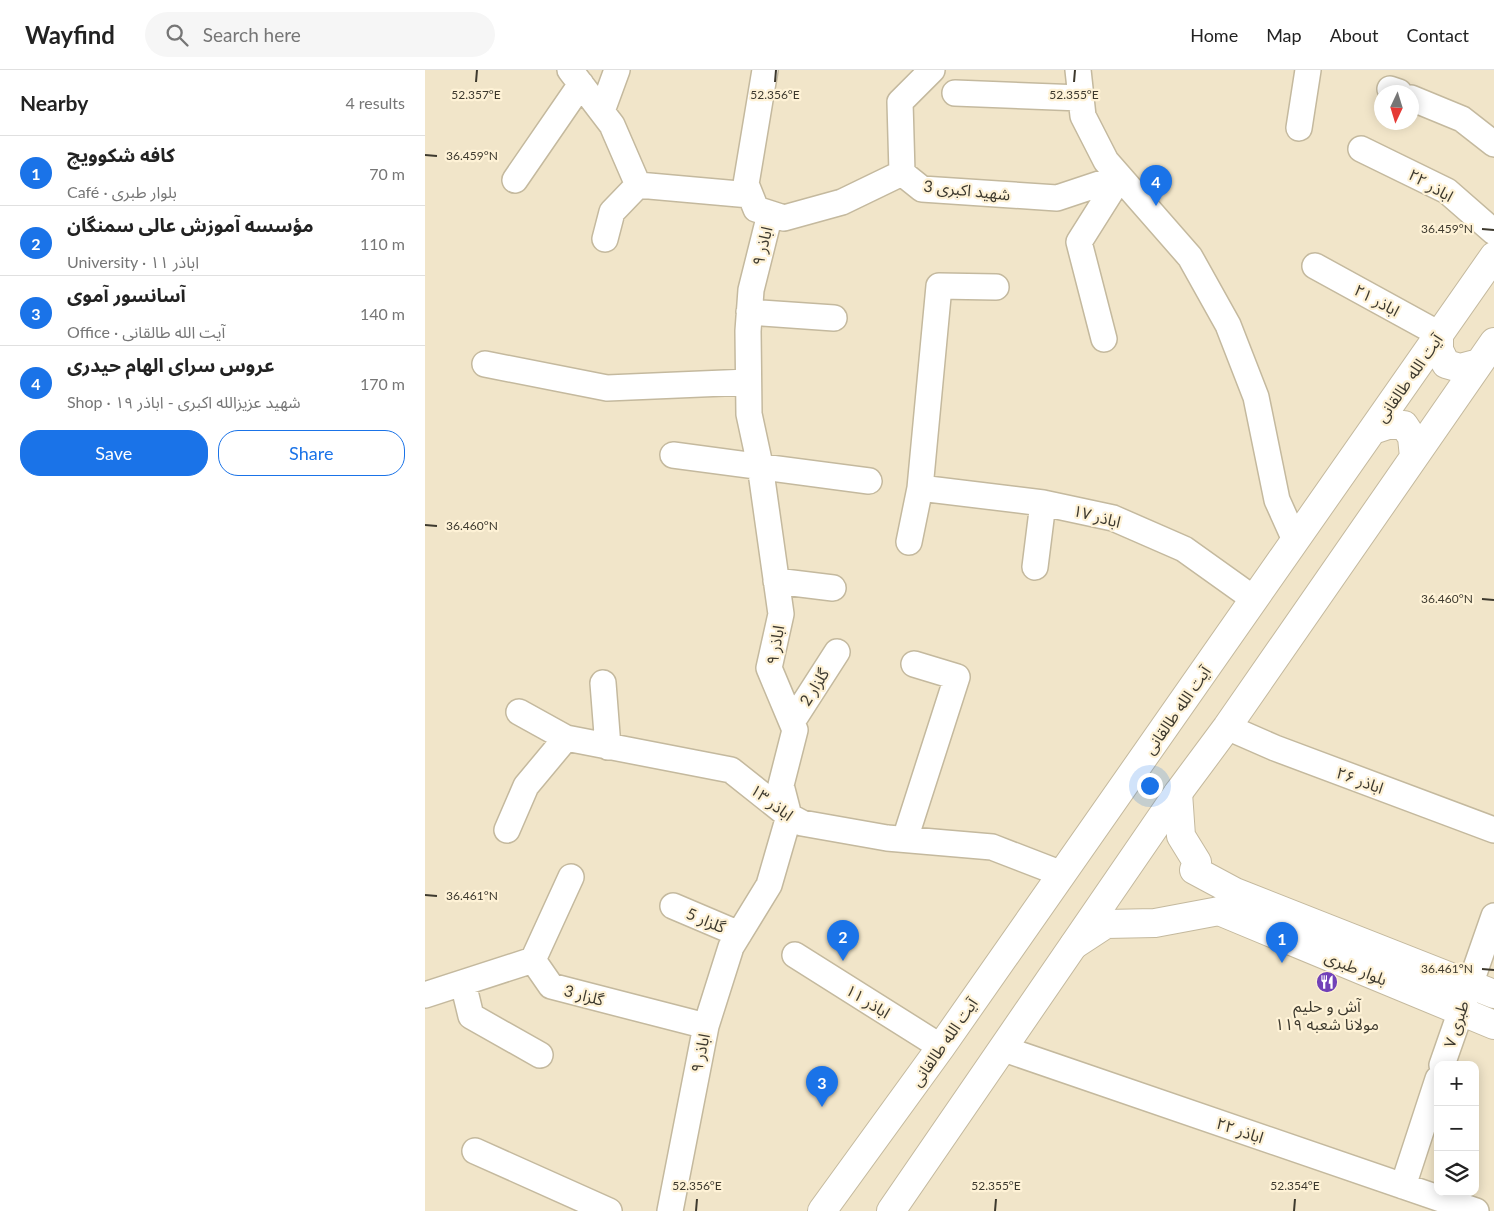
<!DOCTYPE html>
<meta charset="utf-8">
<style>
:root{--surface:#fff;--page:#f6f6f6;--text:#222;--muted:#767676;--line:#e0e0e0;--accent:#1a73e8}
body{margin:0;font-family:Lato,"Noto Sans Arabic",sans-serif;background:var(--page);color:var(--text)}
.controls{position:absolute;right:15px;bottom:15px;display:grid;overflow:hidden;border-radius:10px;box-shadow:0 2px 12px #0003}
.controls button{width:45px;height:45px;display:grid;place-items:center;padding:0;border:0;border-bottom:1px solid var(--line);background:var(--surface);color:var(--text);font:25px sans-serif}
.compass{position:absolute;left:949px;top:15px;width:45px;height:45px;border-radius:50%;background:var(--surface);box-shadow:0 2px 12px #0003;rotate:184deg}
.you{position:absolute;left:724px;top:715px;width:18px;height:18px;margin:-12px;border:4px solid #fff;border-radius:50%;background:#1a73e8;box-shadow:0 0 0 8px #1a73e833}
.badge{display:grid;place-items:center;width:32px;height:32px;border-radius:50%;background:var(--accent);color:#fff;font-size:16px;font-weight:700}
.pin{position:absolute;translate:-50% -41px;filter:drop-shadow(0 1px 2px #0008)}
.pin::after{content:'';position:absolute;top:26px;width:18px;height:15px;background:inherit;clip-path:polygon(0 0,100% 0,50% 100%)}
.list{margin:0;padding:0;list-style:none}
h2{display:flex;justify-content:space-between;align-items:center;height:65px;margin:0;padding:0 20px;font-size:21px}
h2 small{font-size:16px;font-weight:400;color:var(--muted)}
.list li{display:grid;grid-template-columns:32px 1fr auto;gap:15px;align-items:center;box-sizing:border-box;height:70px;padding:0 20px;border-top:1px solid var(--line)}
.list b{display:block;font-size:19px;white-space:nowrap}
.list p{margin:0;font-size:16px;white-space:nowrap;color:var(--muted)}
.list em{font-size:16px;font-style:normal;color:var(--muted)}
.actions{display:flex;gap:10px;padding:15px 20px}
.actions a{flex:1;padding:11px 0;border:1px solid var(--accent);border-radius:20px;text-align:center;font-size:18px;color:var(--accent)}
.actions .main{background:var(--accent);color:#fff}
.icon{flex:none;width:28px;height:28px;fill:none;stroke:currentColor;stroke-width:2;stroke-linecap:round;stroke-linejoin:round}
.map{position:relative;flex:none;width:1069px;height:1141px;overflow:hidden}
header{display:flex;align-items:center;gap:30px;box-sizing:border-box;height:70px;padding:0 25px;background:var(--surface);border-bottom:1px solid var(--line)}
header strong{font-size:24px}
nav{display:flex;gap:28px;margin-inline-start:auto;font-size:18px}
.search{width:350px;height:45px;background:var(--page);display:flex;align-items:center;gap:12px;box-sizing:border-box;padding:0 18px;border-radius:28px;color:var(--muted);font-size:19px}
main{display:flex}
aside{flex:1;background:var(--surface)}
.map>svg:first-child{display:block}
</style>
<header>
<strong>Wayfind</strong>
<div class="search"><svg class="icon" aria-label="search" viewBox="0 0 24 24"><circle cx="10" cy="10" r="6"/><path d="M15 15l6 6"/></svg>Search here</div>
<nav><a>Home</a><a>Map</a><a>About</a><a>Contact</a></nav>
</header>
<main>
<aside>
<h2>Nearby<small>4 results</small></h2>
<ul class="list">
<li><span class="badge">1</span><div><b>کافه شکوویچ</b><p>Café · بلوار طبری</p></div><em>70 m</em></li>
<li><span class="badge">2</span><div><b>مؤسسه آموزش عالی سمنگان</b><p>University · اباذر ۱۱</p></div><em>110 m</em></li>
<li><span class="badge">3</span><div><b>آسانسور آموی</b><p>Office · آیت الله طالقانی</p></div><em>140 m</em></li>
<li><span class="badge">4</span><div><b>عروس سرای الهام حیدری</b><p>Shop · شهید عزیزالله اکبری - اباذر ۱۹</p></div><em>170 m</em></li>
</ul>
<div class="actions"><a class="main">Save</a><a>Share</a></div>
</aside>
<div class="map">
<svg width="1069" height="1141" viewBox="0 0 1069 1141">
<rect width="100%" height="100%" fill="#f1e5c9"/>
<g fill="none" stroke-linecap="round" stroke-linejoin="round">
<g stroke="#c4b99e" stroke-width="28">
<path id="street" d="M145,0L187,55L213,115L325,125
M340,0L321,114L331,139L359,148L417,132L477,103
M507,0L475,32L477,103L497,119L632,128L695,107
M653,0L658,46L681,91L765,187L803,255L831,327L852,430L870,470
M965,19L974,22
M530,23L656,28
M986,28L1037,49L1069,74
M177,41L192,0
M874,58L883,0
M936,79L1022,121L1069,162
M90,110L156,14
M180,169L187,142L213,115
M890,196L1014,264
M324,242L409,248
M679,269L654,172L695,107
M60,294L182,318L323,312
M248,385L444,411
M495,418L618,433L688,448L759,479L829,529
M484,472L495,418L514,216L571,217
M610,497L618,433
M351,511L408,518
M178,613L183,677
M94,642L141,668L306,700L364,746L377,753L462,768L567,777L637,804
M367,652L412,582
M802,657L850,678L1069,760
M82,760L101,716L141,668
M480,769L532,607L489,594
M146,807L108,890L126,916L281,956
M248,836L314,864
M370,885L516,977
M38,913L46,946L115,985
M0,925L108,890
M579,979L1051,1141
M1017,995L1069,846
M50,1081L184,1141
M978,1116L1013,1009
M245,1141L281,956L306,877L344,815L364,746L356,715L370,660L344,598L356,544L335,395L324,344L323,261L326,220L345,144"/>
</g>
<g stroke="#c4b99e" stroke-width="30">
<path id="secondary" d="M753,723L756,766L772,792L769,800L810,822L1069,924
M649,875L681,854L730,853L794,841L1069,955"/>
</g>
<g stroke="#c4b99e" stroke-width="30">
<path id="primary" d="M1014,264V280L1021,294L1035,298L1054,293
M948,360L963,355H979L987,367L989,387
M397,1141L516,977L1069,186
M466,1141L753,723L802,657L1069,272"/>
</g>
<use href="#street" stroke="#fff" stroke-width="25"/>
<use href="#secondary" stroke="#fff" stroke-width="28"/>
<use href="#primary" stroke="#fff" stroke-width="28"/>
</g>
<path fill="none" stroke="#3d392e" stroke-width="2" d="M51,12L52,0M350,12L351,0M649,12L650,0M0,85L12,86M1057,159L1069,160M0,455L12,456M1057,529L1069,530M0,825L12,826M1057,899L1069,900M271,1141L272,1129M570,1141L571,1129M869,1141L870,1129"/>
<defs>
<g id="restaurant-disc" transform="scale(1.125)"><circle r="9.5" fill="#7141b8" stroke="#fef2d6"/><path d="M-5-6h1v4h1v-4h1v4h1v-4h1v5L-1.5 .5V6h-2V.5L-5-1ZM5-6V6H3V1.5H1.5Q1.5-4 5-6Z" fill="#fff"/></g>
</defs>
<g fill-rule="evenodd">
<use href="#restaurant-disc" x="902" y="912"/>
</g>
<g text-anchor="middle" stroke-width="4.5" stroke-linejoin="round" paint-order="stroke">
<g font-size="16" fill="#3d392e" stroke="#fef2d6">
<text transform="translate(1006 115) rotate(30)" y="6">اباذر ۲۲</text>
<text transform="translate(542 120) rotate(6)" y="6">شهید اکبری 3</text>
<text transform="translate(337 176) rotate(-76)" y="6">اباذر ۹</text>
<text transform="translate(952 230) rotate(29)" y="6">اباذر ۲۱</text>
<text transform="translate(984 308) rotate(-55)" y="6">آیت الله طالقانی</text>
<text transform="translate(672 446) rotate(15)" y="6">اباذر ۱۷</text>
<text transform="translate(350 575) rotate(-80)" y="6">اباذر ۹</text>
<text transform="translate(389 617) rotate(-58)" y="6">گلزار 2</text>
<text transform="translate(752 640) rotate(-55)" y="6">آیت الله طالقانی</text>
<text transform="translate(935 710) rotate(20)" y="6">اباذر ۲۶</text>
<text transform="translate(347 732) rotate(37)" y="6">اباذر ۱۳</text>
<text transform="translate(281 850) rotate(23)" y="6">گلزار 5</text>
<text transform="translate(931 898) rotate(22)" y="6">بلوار طبری</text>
<text transform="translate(159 925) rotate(15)" y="6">گلزار 3</text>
<text transform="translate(443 931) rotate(32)" y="6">اباذر ۱۱</text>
<text transform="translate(1031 954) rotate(-72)" y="6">طبری ۷</text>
<text transform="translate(519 972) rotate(-55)" y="6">آیت الله طالقانی</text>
<text transform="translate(275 983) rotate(-78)" y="6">اباذر ۹</text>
<text transform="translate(815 1060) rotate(19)" y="6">اباذر ۲۲</text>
</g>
<g font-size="16" fill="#3d392e" stroke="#fef2d6">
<text x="902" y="942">آش و حلیم<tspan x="902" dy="18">مولانا شعبه ۱۱۹</tspan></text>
</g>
</g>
<g font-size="12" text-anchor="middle" fill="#3d392e" stroke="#fef2d6" stroke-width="4.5" stroke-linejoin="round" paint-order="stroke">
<text x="51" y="29">52.357°E</text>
<text x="350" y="29">52.356°E</text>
<text x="649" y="29">52.355°E</text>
<text x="47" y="90">36.459°N</text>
<text x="1022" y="163">36.459°N</text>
<text x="47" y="460">36.460°N</text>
<text x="1022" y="533">36.460°N</text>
<text x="47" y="830">36.461°N</text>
<text x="1022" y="903">36.461°N</text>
<text x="272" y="1120">52.356°E</text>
<text x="571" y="1120">52.355°E</text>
<text x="870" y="1120">52.354°E</text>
</g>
</svg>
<div class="controls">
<button>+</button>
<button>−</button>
<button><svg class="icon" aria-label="layers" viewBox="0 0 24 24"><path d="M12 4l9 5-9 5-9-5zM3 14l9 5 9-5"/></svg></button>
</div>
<svg class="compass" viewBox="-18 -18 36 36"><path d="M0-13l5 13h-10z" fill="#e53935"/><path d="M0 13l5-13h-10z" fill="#767676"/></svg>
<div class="you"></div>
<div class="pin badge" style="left:857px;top:893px">1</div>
<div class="pin badge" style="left:418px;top:891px">2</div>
<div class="pin badge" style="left:397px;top:1037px">3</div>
<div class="pin badge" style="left:731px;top:136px">4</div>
</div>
</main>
